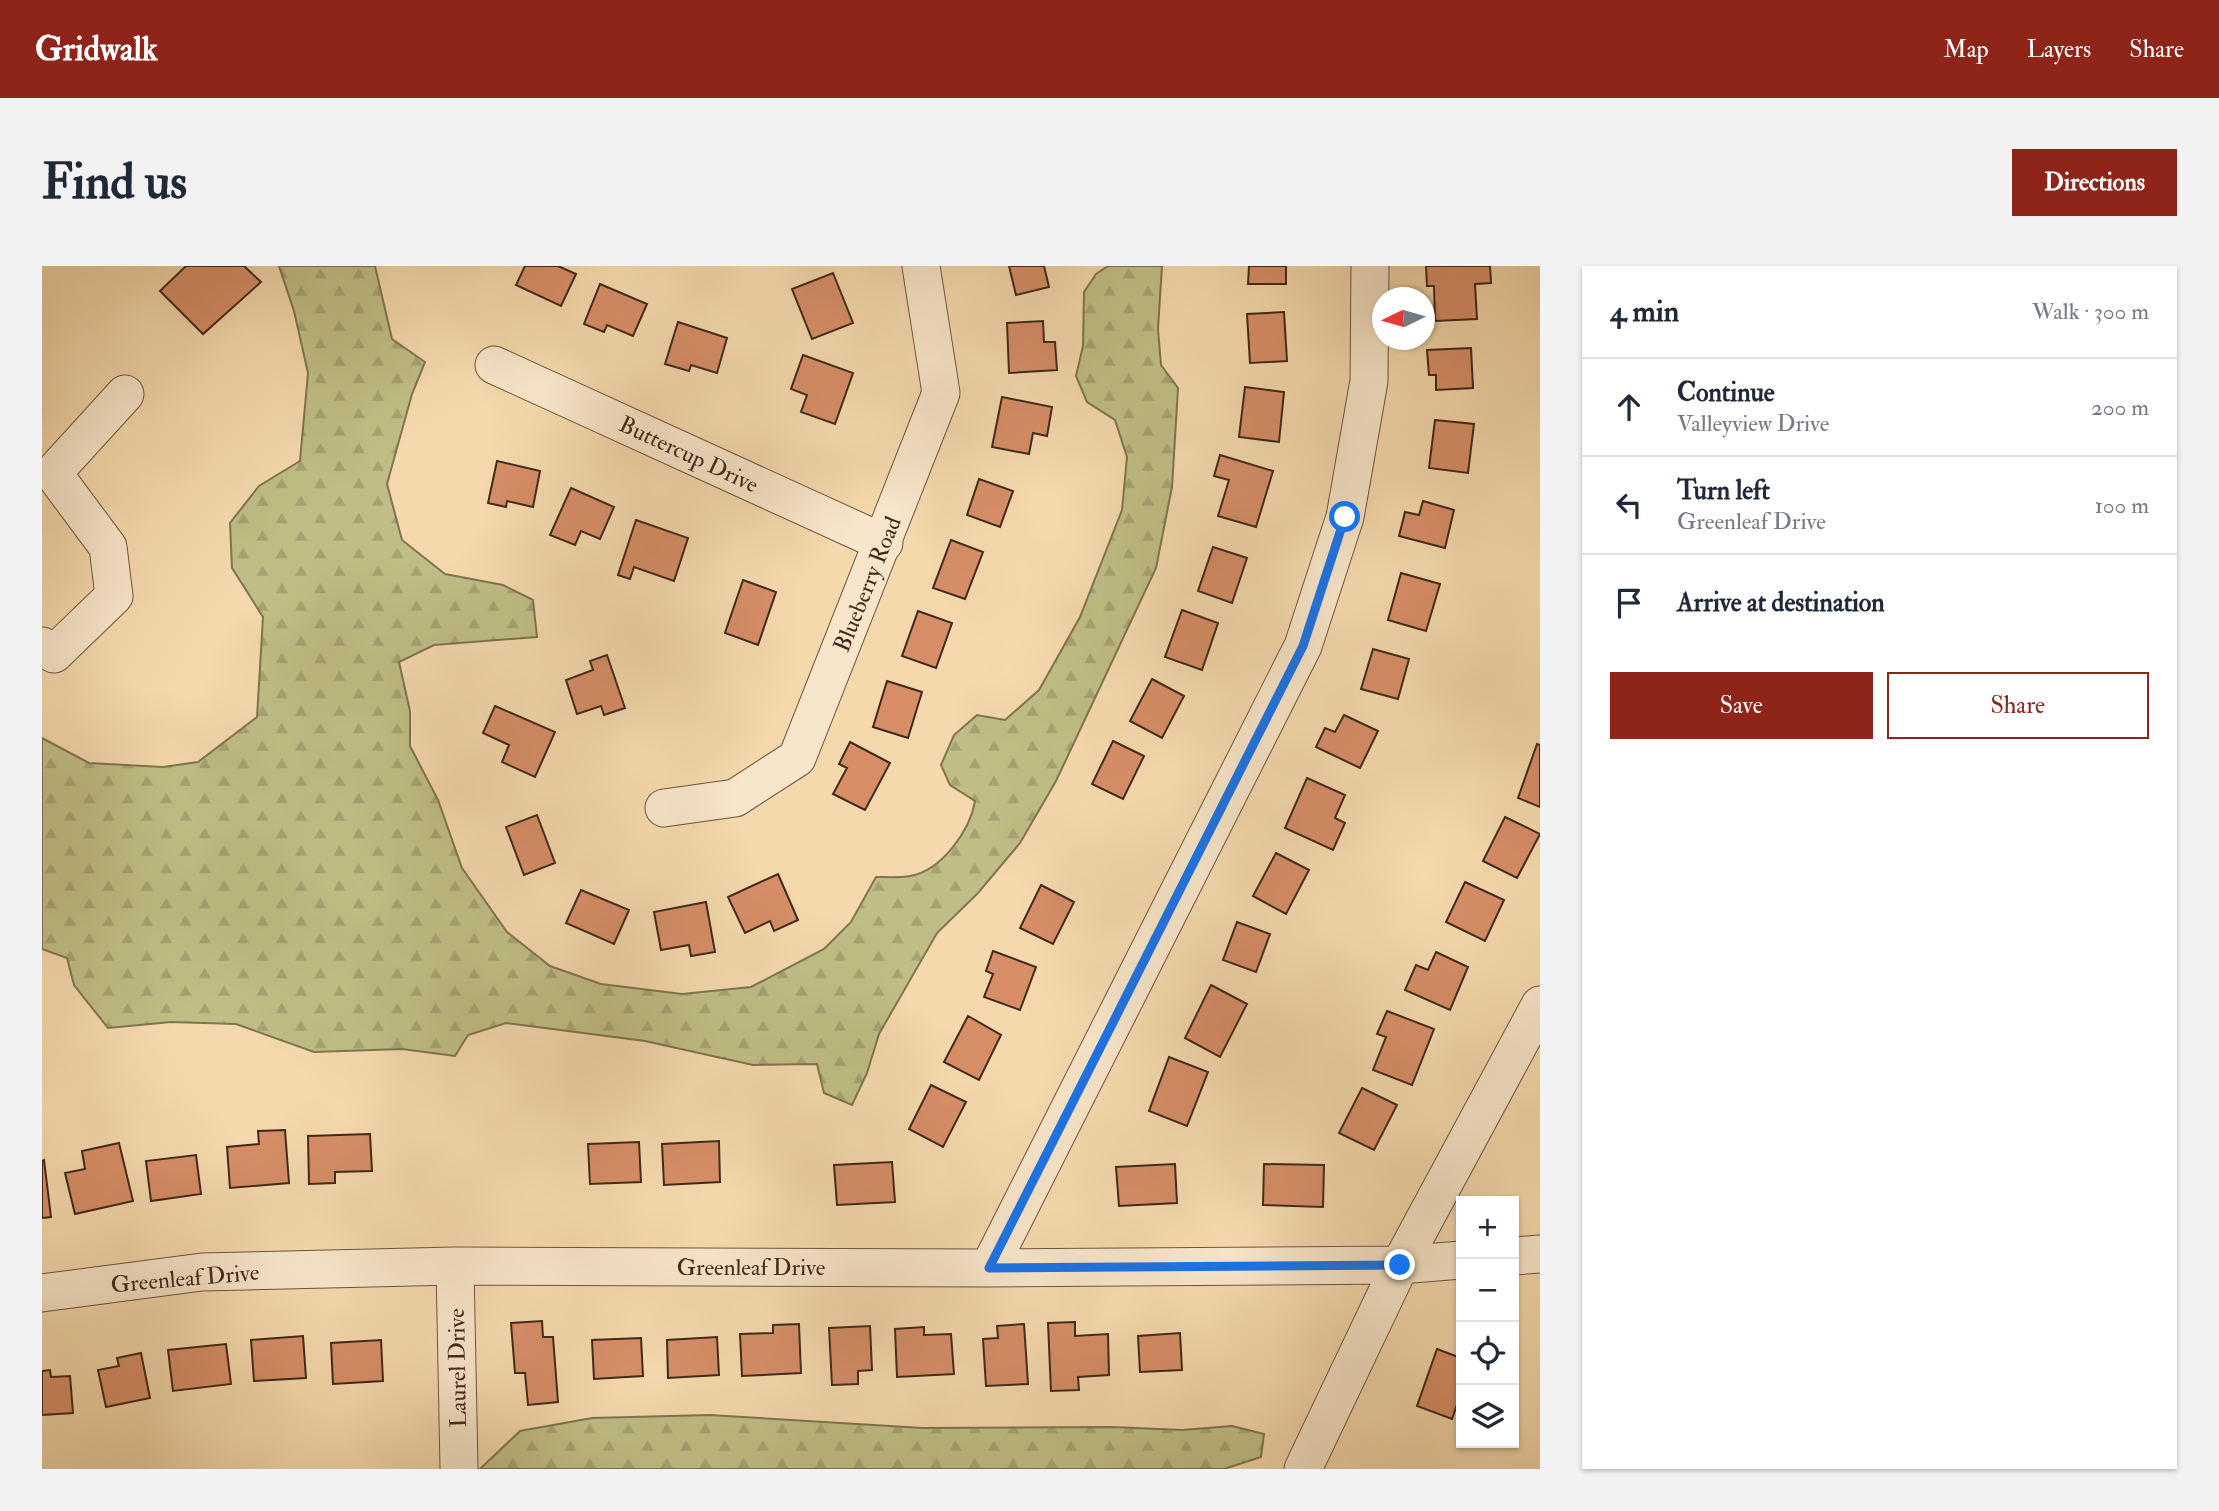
<!DOCTYPE html>
<meta charset="utf-8">
<style>
:root{--surface:#fff;--page:#f2f2f3;--text:#1f2937;--muted:#747a83;--line:#e0e1e3;--accent:#8f2418}
body{margin:0;font-family:"IM FELL Double Pica",serif;background:var(--page);color:var(--text)}
.controls{position:absolute;right:21px;bottom:21px;display:grid;overflow:hidden;border-radius:0px;box-shadow:0 2px 5px #0004}
.controls button{width:63px;height:63px;display:grid;place-items:center;padding:0;border:0;border-bottom:2px solid var(--line);background:var(--surface);color:var(--text);font:35px sans-serif}
.compass{position:absolute;left:1330px;top:21px;width:63px;height:63px;border-radius:50%;background:var(--surface);box-shadow:0 2px 5px #0004;rotate:265deg}
.stop{position:absolute;width:21px;height:21px;margin:-16px;border:5px solid #1a73e8;border-radius:50%;background:#fff}
.stop.end{background:#1a73e8;border-color:#fff;box-shadow:0 2px 7px #0008}
.list{margin:0;padding:0;list-style:none}
h2{display:flex;justify-content:space-between;align-items:center;height:91px;margin:0;padding:0 28px;font-size:30px}
h2 small{font-size:23px;font-weight:400;color:var(--muted)}
.list li{display:grid;grid-template-columns:46px 1fr auto;gap:21px;align-items:center;box-sizing:border-box;height:98px;padding:0 28px;border-top:2px solid var(--line)}
.list b{display:block;font-size:26px;white-space:nowrap}
.list p{margin:0;font-size:23px;white-space:nowrap;color:var(--muted)}
.list em{font-size:23px;font-style:normal;color:var(--muted)}
.actions{display:flex;gap:14px;padding:21px 28px}
.actions a{flex:1;padding:16px 0;border:2px solid var(--accent);border-radius:0px;text-align:center;font-size:24px;color:var(--accent)}
.actions .main{background:var(--accent);color:#fff}
.icon{flex:none;width:38px;height:38px;fill:none;stroke:currentColor;stroke-width:2;stroke-linecap:round;stroke-linejoin:round}
.map{position:relative;flex:none;width:1498px;height:1203px;overflow:hidden;border-radius:0px}
header{display:flex;align-items:center;gap:42px;box-sizing:border-box;height:98px;padding:0 35px;background:var(--accent);color:#fff}
header strong{font-size:33px}
nav{display:flex;gap:38px;margin-inline-start:auto;font-size:24px}
.intro{display:flex;align-items:center;justify-content:space-between;box-sizing:border-box;height:168px;padding:0 42px}
h1{margin:0;font-size:49px}
.button{padding:18px 32px;border-radius:0px;background:var(--accent);color:#fff;font-size:24px;font-weight:700}
main{display:flex;gap:42px;padding:0 42px}
aside{flex:1;background:var(--surface);border-radius:0px;box-shadow:0 2px 5px #0004}
.map>svg:first-child{display:block}
</style>
<header>
<strong>Gridwalk</strong>
<nav><a>Map</a><a>Layers</a><a>Share</a></nav>
</header>
<div class="intro"><h1>Find us</h1><a class="button">Directions</a></div>
<main>
<div class="map">
<svg width="1498" height="1203" viewBox="0 0 1498 1203">
<defs>
<pattern id="forest-firs" width="22" height="20" patternUnits="userSpaceOnUse" patternTransform="scale(1.75)"><rect width="22" height="20" fill="#c0be86"/><path d="M5 1l3.5 6h-7zM16 11l3.5 6h-7z" fill="#a6a373"/></pattern>
</defs>
<rect width="100%" height="100%" fill="#f5d9ad"/>
<filter id="stains"><feTurbulence type="fractalNoise" baseFrequency=".00286" numOctaves="4"/><feColorMatrix values="0 0 0 0 .2 0 0 0 0 .09 0 0 0 0 .02 0 0 0 .5 -.17"/></filter>
<radialGradient id="worn" r=".72"><stop offset=".6" stop-color="#630" stop-opacity="0"/><stop offset="1" stop-color="#630" stop-opacity=".3"/></radialGradient>
<path fill="url(#forest-firs)" stroke="#807451" stroke-width="2" d="M237,0H333L350,73L383,96L370,128L345,218L360,274L403,308L461,319L491,334L495,371L392,379L357,396L368,445V480L396,534L420,602L465,666L508,700L559,718L640,728L709,721L782,683L809,656L834,611C845,611 857,612 868,610C899,605 928,565 933,535L908,519L899,499L912,469L935,449L963,454L997,424L1038,351L1080,244L1085,191L1073,154L1045,136L1034,110L1041,80L1042,26L1054,8L1066,0H1120L1116,63L1119,99L1136,122L1130,221L1114,302L1014,515L978,577L936,627L895,667L837,768L825,807L810,839L782,827L775,798L711,799L603,775L464,757L426,769L413,790L360,783L272,786L194,758L129,756L66,762L32,719L25,692L0,683V472L47,497L121,501L156,496L215,451L221,351L190,302L188,257L217,220L258,195L266,107L252,45Z
M668,1149L881,1162L1070,1161L1140,1164L1190,1160L1222,1168L1219,1191L1182,1203H438L478,1165L550,1152Z"/>
<path fill="#d78e67" stroke="#40291c" stroke-width="2" d="M144,0H202L219,16L161,68L118,25Z
M483,0H516L534,8L519,40L474,19Z
M967,0H1002L1007,21L974,29Z
M1207,0H1244V18H1206Z
M1384,0H1448L1449,17L1433,18L1435,53L1393,55L1392,20H1385Z
M791,7L811,57L770,73L750,23Z
M558,18L605,38L591,70L565,59L562,66L542,58Z
M1242,46L1245,95L1208,97L1205,48Z
M1001,55L1002,76H1013L1015,104L967,107L965,57Z
M636,56L685,72L675,107L649,99L647,105L623,98Z
M1429,82L1431,122L1394,124V109H1387L1385,84Z
M761,89L811,107L793,158L759,146L765,129L749,123Z
M1203,121L1242,126L1237,176L1197,171Z
M960,131L1010,141L1005,170L991,167L987,188L950,181Z
M1393,154L1432,158L1426,207L1387,202Z
M1178,189L1231,205L1214,261L1176,250L1187,214L1172,210Z
M455,195L498,205L491,241L465,235L464,241L446,237Z
M937,213L971,225L958,261L925,249Z
M529,222L572,241L558,273L539,265L533,279L508,269Z
M1381,235L1412,244L1403,282L1357,270L1363,246L1377,249Z
M594,254L646,272L632,315L592,301L588,313L576,309Z
M909,274L941,286L923,333L891,322Z
M1171,281L1205,292L1190,337L1156,325Z
M1359,307L1398,318L1384,365L1346,354Z
M701,314L734,326L716,379L683,367Z
M1140,344L1176,357L1160,404L1123,391Z
M876,345L910,357L894,402L860,390Z
M1331,383L1367,393L1356,433L1319,423Z
M565,389L583,442L562,449L559,440L535,448L524,414L551,404L548,395Z
M1110,413L1142,430L1120,472L1088,455Z
M845,415L880,426L866,472L831,461Z
M453,440L513,466L493,511L460,496L467,479L441,467Z
M1302,449L1336,465L1318,502L1274,481L1283,462L1293,466Z
M1071,475L1102,490L1081,533L1050,518Z
M808,476L848,497L823,544L791,528L805,502L797,498Z
M1495,478L1498,479V541L1476,532Z
M1265,512L1303,529L1293,552L1303,557L1291,584L1243,562Z
M495,549L513,597L482,609L464,561Z
M1463,551L1498,568L1475,612L1441,595Z
M1234,587L1267,604L1244,648L1211,630Z
M736,608L756,654L732,665L728,655L703,667L686,631Z
M1423,616L1462,634L1443,675L1404,656Z
M999,619L1032,636L1011,678L978,662Z
M539,624L587,644L572,678L524,657Z
M664,636L673,686L649,690L647,679L619,684L612,646Z
M1195,656L1228,668L1214,706L1181,694Z
M951,685L994,701L978,744L942,731L951,708L944,705Z
M1394,686L1426,701L1408,744L1363,724L1374,699L1386,704Z
M1169,719L1205,738L1178,791L1143,772Z
M1345,745L1392,763L1370,819L1331,804L1344,771L1335,768Z
M926,750L959,769L937,814L902,796Z
M1127,791L1166,806L1145,860L1107,845Z
M889,819L924,836L901,881L867,863Z
M1320,822L1355,839L1332,884L1297,867Z
M243,864L247,917L188,922L185,881L217,878L216,865Z
M328,868L330,905L293,906V917L267,918L266,870Z
M677,875L678,916L622,919L620,878Z
M597,876L599,916L548,918L546,878Z
M77,877L91,935L33,948L23,907L43,903L40,885Z
M154,889L159,928L109,935L104,895Z
M2,894L9,951L0,952V895Z
M850,896L853,936L795,939L792,899Z
M1133,898L1135,937L1077,940L1074,901Z
M1222,898L1282,899L1281,941L1221,939Z
M500,1055L501,1071H511L516,1136L486,1139L483,1107H473L469,1057Z
M1033,1056V1070L1066,1068L1067,1109L1036,1111L1037,1124L1009,1125L1006,1057Z
M757,1058L759,1107L700,1110L698,1068L731,1067V1059Z
M982,1058L986,1118L944,1120L941,1073L956,1072L955,1060Z
M828,1060L830,1104L816,1105V1118L790,1119L787,1062Z
M882,1061V1069L909,1068L912,1108L855,1111L853,1063Z
M1138,1067L1140,1104L1098,1106L1096,1070Z
M261,1070L264,1112L212,1115L209,1074Z
M675,1071L677,1109L626,1112L625,1074Z
M599,1072L601,1110L552,1113L550,1074Z
M339,1074L341,1115L291,1118L289,1077Z
M184,1078L189,1118L131,1125L126,1084Z
M1395,1083L1419,1092V1127L1410,1153L1375,1140Z
M99,1087L108,1132L64,1141L56,1104L77,1100L75,1092Z
M8,1104L9,1111L28,1110L31,1147L0,1149V1105Z"/>
<g fill="none" stroke-linecap="round" stroke-linejoin="round">
<g stroke="#6d5540" stroke-width="39">
<path id="minor" d="M452,99L842,277
M0,380L12,388L72,330L66,281L11,207L83,128
M622,542L693,532L755,492L899,127L879,0
M1472,990L1498,988
M413,1000L417,1203
M947,1002L1261,380L1303,251L1327,115L1328,0
M0,1027L160,1006L413,1000L947,1002L1358,999L1419,994
M1261,1203L1358,999L1498,739"/>
</g>
<use href="#minor" stroke="#f8e6ca" stroke-width="37"/>
</g>
<g fill="none" stroke-linecap="round" stroke-linejoin="round">
<path stroke="#1a73e8" stroke-width="9" d="M1303,251L1261,380L947,1002L1358,999"/>
</g>
<g text-anchor="middle" stroke-width="5" stroke-linejoin="round" paint-order="stroke">
<g font-size="23" fill="#40291c" stroke="#f8e6ca">
<text transform="translate(647 188) rotate(25)" y="8">Buttercup Drive</text>
<text transform="translate(825 318) rotate(-68)" y="8">Blueberry Road</text>
<text x="709" y="1009">Greenleaf Drive</text>
<text transform="translate(143 1012) rotate(-5)" y="8">Greenleaf Drive</text>
<text transform="translate(415 1102) rotate(-91)" y="8">Laurel Drive</text>
</g>
</g>
<rect width="100%" height="100%" filter="url(#stains)"/>
<rect width="100%" height="100%" fill="url(#worn)"/>
</svg>
<div class="controls">
<button>+</button>
<button>−</button>
<button><svg class="icon" aria-label="locate" viewBox="0 0 24 24"><circle cx="12" cy="12" r="6"/><path d="M12 2v4M12 18v4M2 12h4M18 12h4"/></svg></button>
<button><svg class="icon" aria-label="layers" viewBox="0 0 24 24"><path d="M12 4l9 5-9 5-9-5zM3 14l9 5 9-5"/></svg></button>
</div>
<svg class="compass" viewBox="-18 -18 36 36"><path d="M0-13l5 13h-10z" fill="#e53935"/><path d="M0 13l5-13h-10z" fill="#747a83"/></svg>
<div class="stop" style="left:1303px;top:251px"></div>
<div class="stop end" style="left:1358px;top:999px"></div>
</div>
<aside>
<h2>4 min<small>Walk · 300 m</small></h2>
<ul class="list">
<li><svg class="icon" aria-label="ahead" viewBox="0 0 24 24"><path d="M12 20V5M6 11l6-6 6 6"/></svg><div><b>Continue</b><p>Valleyview Drive</p></div><em>200 m</em></li>
<li><svg class="icon" aria-label="left" viewBox="0 0 24 24"><path d="M17 20v-9H6M10 6l-5 5 5 5"/></svg><div><b>Turn left</b><p>Greenleaf Drive</p></div><em>100 m</em></li>
<li><svg class="icon" aria-label="arrive" viewBox="0 0 24 24"><path d="M6 21V4h12l-3 4 3 4H6"/></svg><div><b>Arrive at destination</b></div></li>
</ul>
<div class="actions"><a class="main">Save</a><a>Share</a></div>
</aside>
</main>
